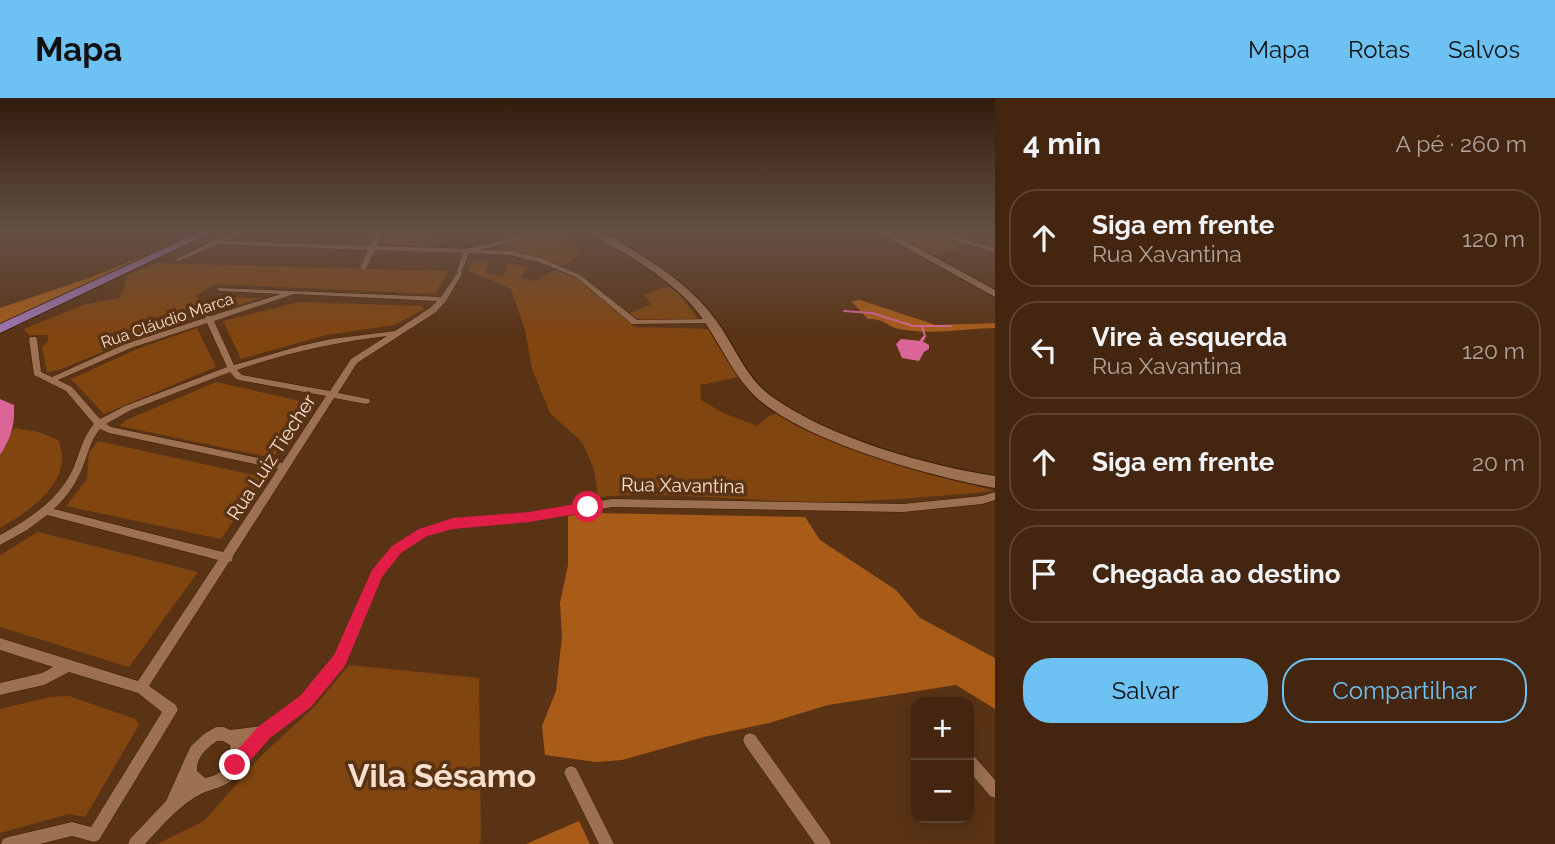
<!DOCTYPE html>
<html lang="pt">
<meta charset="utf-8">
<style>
:root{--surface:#442610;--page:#4b2e19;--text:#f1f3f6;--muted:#afa59f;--line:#5c4330;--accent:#6ec2f3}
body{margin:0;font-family:Raleway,sans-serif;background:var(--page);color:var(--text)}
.controls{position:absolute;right:21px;bottom:21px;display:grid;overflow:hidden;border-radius:14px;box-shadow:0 4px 18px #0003}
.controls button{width:63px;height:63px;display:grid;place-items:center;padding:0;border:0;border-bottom:2px solid var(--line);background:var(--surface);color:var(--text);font:35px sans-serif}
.stop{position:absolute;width:21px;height:21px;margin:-16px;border:5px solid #e11d48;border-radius:50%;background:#fff}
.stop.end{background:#e11d48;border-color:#fff;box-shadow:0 2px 7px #0008}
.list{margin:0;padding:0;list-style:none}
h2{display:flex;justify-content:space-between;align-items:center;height:91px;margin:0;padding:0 28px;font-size:30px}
h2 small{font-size:23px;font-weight:400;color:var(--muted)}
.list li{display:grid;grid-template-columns:46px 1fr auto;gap:21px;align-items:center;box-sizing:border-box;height:98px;margin:0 14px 14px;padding:0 14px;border:2px solid var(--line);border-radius:28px}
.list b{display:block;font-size:26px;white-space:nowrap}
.list p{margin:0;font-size:23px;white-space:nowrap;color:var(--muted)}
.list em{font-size:23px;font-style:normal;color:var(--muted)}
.actions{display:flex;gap:14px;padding:21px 28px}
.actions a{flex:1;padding:16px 0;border:2px solid var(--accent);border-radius:28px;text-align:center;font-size:24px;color:var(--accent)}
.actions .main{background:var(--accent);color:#111}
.icon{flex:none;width:38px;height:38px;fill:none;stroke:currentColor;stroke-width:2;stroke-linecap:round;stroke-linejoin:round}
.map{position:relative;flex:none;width:995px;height:746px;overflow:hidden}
header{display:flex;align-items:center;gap:42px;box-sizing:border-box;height:98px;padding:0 35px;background:var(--accent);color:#111}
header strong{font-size:33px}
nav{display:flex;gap:38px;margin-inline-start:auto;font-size:24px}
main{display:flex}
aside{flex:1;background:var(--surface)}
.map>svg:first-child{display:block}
</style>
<header>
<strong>Mapa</strong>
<nav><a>Mapa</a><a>Rotas</a><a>Salvos</a></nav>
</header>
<main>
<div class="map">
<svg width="995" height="746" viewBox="0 0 995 746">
<rect width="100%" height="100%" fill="#5a3315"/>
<path fill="#814510" d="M388,134H427L422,148L382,146Z
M891,134H914L962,148L933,157Z
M557,136L582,154L563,168L545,161L492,150Z
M474,161L489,163L486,175L516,180L504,177L508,165L529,169L520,180L534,183L556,172L576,180L635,229L709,231L733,265L739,279L700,287L701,302L723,315L757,328L769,318L781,314L921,372L994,393C933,399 873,404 812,404C741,403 669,393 598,399L594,371L582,344L550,315L532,271L525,232L511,191L468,173Z
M157,165L448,173L435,196L215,186L195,198L200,203L222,200H263L163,229L59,272L47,274L42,249L48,243V237H29L24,231L83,207L120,200L128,177Z
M668,188L680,197L699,222H640L630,215L652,206L643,197Z
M299,204L421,208L424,211L395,227L326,237L241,261L223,223Z
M197,230L216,269L104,316L71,281L137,251Z
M216,284L309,305L273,360L120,328L126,322Z
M14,330L39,334L58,342C76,382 30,413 0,430V357Z
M98,343L263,379L221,441L66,408L87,381L89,354Z
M38,434L198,474L129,569L0,529V457Z
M349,567L479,580L481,744L478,746H157L204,723L262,657L315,608Z
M69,598L135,621L139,627L85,719L69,716L0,735V611L50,599Z"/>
<path fill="#a95c18" d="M167,149L0,227V210L92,179Z
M860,202L936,227L995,225V230C963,231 931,237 899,231C886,228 884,220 868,221L851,203Z
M594,415L805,419L820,442L896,492L920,520L995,560V611L956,587L828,607L769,625L704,639L622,662L596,664L545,657L542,628L556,593L562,538L560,505L568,467V418Z
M579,723L590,746H526Z"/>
<path fill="#db6596" d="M901,241L922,243L929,247V251L924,254L919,263L902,260L896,246Z
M0,301L14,307C15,327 11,340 0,357Z"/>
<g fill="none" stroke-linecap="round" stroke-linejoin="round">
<path stroke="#db6596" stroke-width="2" d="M920,134L938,136
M844,213L872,215L913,228H951
M922,229L925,238L922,241"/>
<path stroke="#db6596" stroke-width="2.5" d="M921,243L924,240"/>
<g stroke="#391d06" stroke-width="1">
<path id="street" d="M236,134H243L226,143L370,148L376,136L379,134L382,136L377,148L466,151L540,134H549L548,135L480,152L510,153L541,160L580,177L637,222L712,221L716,223L712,225L632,226L576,179L539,164L510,157L469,155L461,175L462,176L446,203L436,214L357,265L338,295L369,301L370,303L369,305L366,306L334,300L233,458L232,463L229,464L149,588L176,607L178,612L99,742L94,744L72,738L40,746H1L3,741L8,739L72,724L91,729L162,614L138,595L69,574L44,587L0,597V585L42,575L53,569L0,552V540L138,583L218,462L47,417L27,432L0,447V437C29,421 59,402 73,371C80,355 82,340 94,326L66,293L34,277L29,241L30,239H36L37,241L41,274L52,279L125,246L205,220L206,218H211L281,196L220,193L218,192V190L441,199L458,174L457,173L463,155L375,152L366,170L363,172L360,170L368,152L218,146L179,163L174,162L213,143ZM294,196L437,203L430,210L395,233L331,241L300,248L234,267L214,223ZM207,225L227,269L125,308L100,321L72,289L58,282L131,250ZM387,238L351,261L330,293L242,277L237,272C286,255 336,244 387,238ZM230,274L236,281L239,282L326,298L282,365L111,329L106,326L131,312ZM100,331L109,335L278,371L223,454L54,411C67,399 77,384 83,368C88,355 91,342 100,331Z
M949,137L995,150V154L947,140V138Z
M995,394V402L982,406L903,414L612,409L529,423L453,429L426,437L401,454L381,479L344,567L310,608L270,639L231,683C223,689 214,691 205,694C181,705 163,727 145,746H128L130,741L166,703L187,656L191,648L204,636L216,629H224L230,632L262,628L300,598L336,559L373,472L393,448L419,431L453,421L529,415L612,401L903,406L982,398ZM217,643H223L230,647C232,665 223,677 205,680L197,673C196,659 207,650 217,643Z
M750,635L755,637L829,741L831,746H815L745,647L743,642L745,637Z
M969,656L974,658L995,682V700L990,698L969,673Z
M571,668L576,670L614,746H599L564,675L566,670Z"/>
</g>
<g stroke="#391d06" stroke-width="2">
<path id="secondary" d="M591,134C607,133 621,145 634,153C664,171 694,192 715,221C734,246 745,279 771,298C829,340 925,367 995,378V390C932,379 793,341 750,293C724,264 712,225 683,198C665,181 644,167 623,154C612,148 600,142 591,134Z
M878,134H889L995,192V199Z"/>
</g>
<g stroke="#391d06" stroke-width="2">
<path id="primary" d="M200,134H212L0,235V226Z"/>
</g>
<use href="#street" fill="#9c7051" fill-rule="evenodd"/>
<use href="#secondary" fill="#9c7051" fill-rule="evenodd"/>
<use href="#primary" fill="#9e75b2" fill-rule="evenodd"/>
</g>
<linearGradient id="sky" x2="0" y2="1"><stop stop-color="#321c0c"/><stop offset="0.56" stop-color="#655046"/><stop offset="1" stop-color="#655046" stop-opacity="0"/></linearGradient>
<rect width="995" height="238" fill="url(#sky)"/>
<path fill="#e11d48" d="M588,404L594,409L588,414L529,424L453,431L427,438L401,455L382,479L345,568L311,609L270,640L241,673L235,675L229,673L227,667L229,661L259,628L300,598L334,557L372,472L392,448L419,431L453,420L529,414Z"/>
<g text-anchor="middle" stroke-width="7" stroke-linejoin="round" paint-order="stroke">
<g font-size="16" fill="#f8dfce" stroke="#5a3315">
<text transform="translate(167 222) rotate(-19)" y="6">Rua Cláudio Marca</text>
</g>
<g font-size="19" fill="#f8dfce" stroke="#5a3315">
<text transform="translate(271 359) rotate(-57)" y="7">Rua Luiz Tiecher</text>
<text transform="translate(683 387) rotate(1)" y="7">Rua Xavantina</text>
</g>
<g font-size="32" font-weight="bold" fill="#f8dfce" stroke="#5a3315">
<text x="442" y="689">Vila Sésamo</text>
</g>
</g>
</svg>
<div class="controls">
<button>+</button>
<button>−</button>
</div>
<div class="stop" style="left:588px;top:409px"></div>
<div class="stop end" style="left:235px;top:667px"></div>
</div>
<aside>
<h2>4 min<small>A pé · 260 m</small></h2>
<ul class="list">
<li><svg class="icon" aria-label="ahead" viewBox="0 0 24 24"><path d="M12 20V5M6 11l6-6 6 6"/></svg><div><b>Siga em frente</b><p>Rua Xavantina</p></div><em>120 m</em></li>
<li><svg class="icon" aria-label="left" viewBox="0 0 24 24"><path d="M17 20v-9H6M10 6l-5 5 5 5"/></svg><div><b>Vire à esquerda</b><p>Rua Xavantina</p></div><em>120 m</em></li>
<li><svg class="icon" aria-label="ahead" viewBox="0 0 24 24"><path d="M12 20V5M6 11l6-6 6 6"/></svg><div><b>Siga em frente</b></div><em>20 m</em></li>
<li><svg class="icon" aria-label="arrive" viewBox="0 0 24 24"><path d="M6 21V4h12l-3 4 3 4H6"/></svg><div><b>Chegada ao destino</b></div></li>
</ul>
<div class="actions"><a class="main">Salvar</a><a>Compartilhar</a></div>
</aside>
</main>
